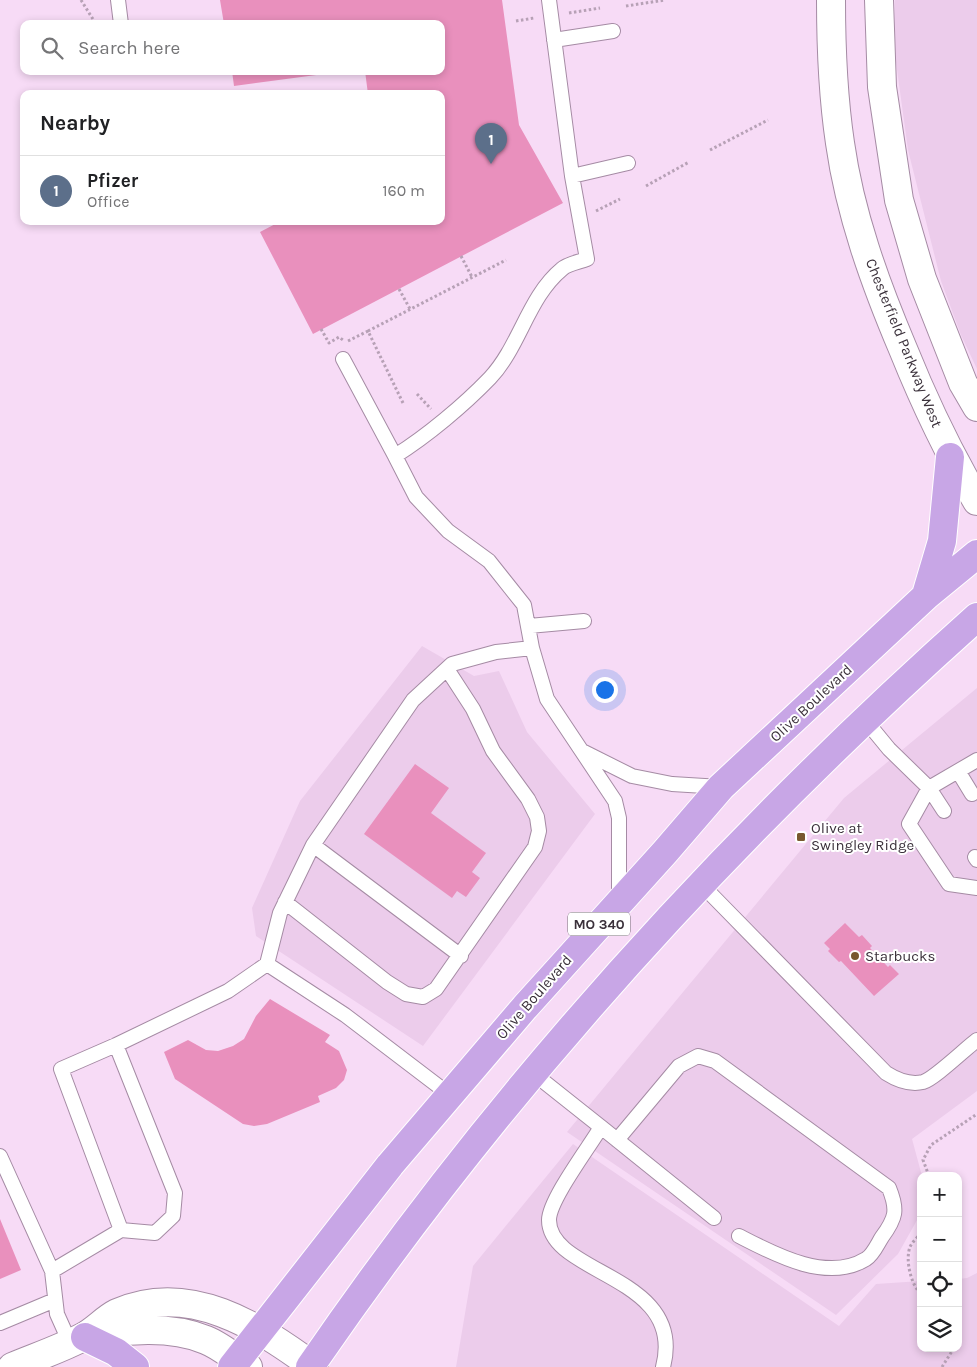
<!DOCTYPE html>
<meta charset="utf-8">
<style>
:root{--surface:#fff;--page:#f2f2f2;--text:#202124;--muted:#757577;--line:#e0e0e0;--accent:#78582e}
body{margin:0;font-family:Karla,sans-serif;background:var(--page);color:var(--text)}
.controls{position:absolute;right:15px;bottom:15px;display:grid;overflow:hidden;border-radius:10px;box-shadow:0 2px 8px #0003}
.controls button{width:45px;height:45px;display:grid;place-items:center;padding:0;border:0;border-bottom:1px solid var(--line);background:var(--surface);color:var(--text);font:25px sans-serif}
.you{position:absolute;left:604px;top:689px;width:18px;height:18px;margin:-12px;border:4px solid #fff;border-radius:50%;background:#1a73e8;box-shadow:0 0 0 8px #1a73e833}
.badge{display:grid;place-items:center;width:32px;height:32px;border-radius:50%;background:var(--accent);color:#fff;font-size:16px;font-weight:700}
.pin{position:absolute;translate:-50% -41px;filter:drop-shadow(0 1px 2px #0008)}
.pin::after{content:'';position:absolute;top:26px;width:18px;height:15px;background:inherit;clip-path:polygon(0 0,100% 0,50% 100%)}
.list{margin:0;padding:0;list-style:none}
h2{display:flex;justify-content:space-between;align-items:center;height:65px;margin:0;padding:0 20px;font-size:21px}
h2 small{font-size:16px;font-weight:400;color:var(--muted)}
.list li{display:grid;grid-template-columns:32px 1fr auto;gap:15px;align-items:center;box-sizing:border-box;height:70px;padding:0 20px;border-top:1px solid var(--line)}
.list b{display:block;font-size:19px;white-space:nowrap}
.list p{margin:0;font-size:16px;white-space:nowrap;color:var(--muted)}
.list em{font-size:16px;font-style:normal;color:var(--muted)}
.icon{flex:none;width:28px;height:28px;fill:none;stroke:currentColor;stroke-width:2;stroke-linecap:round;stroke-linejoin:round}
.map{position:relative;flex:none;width:977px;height:1367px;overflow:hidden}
.search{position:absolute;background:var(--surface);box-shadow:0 2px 8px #0003;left:20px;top:20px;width:425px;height:55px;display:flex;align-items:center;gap:12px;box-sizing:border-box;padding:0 18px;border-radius:10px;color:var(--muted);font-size:19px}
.panel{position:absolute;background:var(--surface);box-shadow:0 2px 8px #0003;left:20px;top:90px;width:425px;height:135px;border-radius:10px}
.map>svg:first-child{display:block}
</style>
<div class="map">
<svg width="977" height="1367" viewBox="0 0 977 1367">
<rect width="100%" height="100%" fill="#f7dbf6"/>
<path fill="#eccceb" d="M895,0H977V369L961,335L941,281L908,150L895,55Z
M422,646L474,676L499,671L527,732L595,814L423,1046L256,936L252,908L300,801Z
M977,688V1091L912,1139L922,1176L921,1213L898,1254L836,1315L567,1132L844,798Z
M573,1144L839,1326L876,1284L921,1281V1348H958V1279L967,1278L977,1273V1367H456L473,1266Z"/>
<path fill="#e990bd" d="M220,0H502L519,125L563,203L313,334L260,232L281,221H441V94H368L365,71H441V24H224Z
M232,71H339V72L234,86Z
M415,764L449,788L431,813L486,853L472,872L480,878L466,897L457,891L452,898L364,834Z
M845,923L859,937L862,935L872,946L870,948L888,967L890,965L899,974L874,996L841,961L839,962L828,951L830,949L824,943Z
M270,999L330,1035L325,1042L339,1051L347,1070L344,1080L336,1088L318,1096L320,1102L267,1124L254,1126L243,1124L175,1079L164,1052L188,1040L206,1050L218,1051L233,1046L244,1039L256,1016Z
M0,1219L21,1270L0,1279Z"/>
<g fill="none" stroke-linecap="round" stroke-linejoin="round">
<g stroke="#a58ba4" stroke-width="16">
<path id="service" d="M118,0L121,24
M554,40L613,31
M572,176L628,163
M343,359L395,456
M529,626L584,621
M532,648L524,605L489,561L448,531L416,497L395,456C427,436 464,405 490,378C520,346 528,297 562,269C567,264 579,262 587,259L572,176L549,0
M866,721L889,749L929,788L977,760
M584,752L632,776L672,784L721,787
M958,771L972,794
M944,811L929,788L909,824L949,884L977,888
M313,845L461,956
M975,857L977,860
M702,885L886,1073C897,1080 910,1085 923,1082C934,1079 966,1048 977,1040
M285,902L387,982L406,994L423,997L436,989L535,847L539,831L537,817L528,799L493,751L473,709L447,669
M267,964L280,913L313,845L413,700L452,664L496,652L532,648L547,699L615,801L619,818V900
M116,1045L61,1069L121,1230
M533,1073L601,1127C590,1146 549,1200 549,1220C549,1275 687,1275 663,1367
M601,1127L714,1218
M617,1140L679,1066L698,1056L715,1061L889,1188C898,1210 896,1218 882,1237C878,1243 873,1255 866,1259C827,1283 774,1254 739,1236
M0,1156L52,1271L57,1314L70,1343
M52,1271L121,1230L155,1233L173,1216L175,1193L116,1045L228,991L267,964L345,1015L450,1095
M0,1323L55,1300"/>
</g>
<g stroke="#a58ba4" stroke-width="30">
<path id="minor" d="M89,1336C127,1330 169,1325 206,1340C221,1346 235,1358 248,1367
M12,1367C36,1357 60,1349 83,1337C95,1331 105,1319 117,1313C189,1281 258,1326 314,1367"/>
</g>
<g stroke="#a58ba4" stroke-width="30">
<path id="tertiary" d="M831,0C831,48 833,96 840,143C850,214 875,283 903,349C924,401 948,452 977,501
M879,0L882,87L899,200L922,279L963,383L977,407"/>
</g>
<g stroke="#fff" stroke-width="30">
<path id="primary" d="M926,595L942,541L950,457
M85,1337L116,1352L135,1367
M232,1367L390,1165L525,1007L665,852L721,787L926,596L977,554
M310,1367C499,1091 727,840 977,617"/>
</g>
<path stroke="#b7a1b6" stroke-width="3" stroke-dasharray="2.5 2.5" stroke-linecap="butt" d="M81,0L96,24
M626,6L665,0
M569,13L600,8
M516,21L534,18
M710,150L768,120
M646,186L689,162
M596,211L620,199
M461,256L472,277
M399,289L410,309
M321,329L329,343L339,337L343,340
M348,341L368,331
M417,394L431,409
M403,403L368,331L506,260
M929,1176L923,1160L931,1145L977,1114
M921,1233C918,1237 912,1242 910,1247C905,1260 911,1285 921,1294
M942,1367L954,1348"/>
<use href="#service" stroke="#fff" stroke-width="14"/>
<use href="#minor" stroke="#fff" stroke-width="28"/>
<use href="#tertiary" stroke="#fff" stroke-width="28"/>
<use href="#primary" stroke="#c8a6e6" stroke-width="28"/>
</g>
<g fill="#78582e" stroke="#fff" stroke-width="2">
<rect x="796" y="832" width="10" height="10" rx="2.5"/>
<circle cx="855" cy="956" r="5"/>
</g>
<g text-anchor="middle" stroke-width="4" stroke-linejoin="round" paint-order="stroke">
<rect fill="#fff" stroke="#766f76" stroke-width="1" x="568" y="912.5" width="62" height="23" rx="4"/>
<g font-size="14" font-weight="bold" fill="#3b313b">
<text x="599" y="929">MO 340</text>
</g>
<g font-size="15" fill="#3b313b" stroke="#fff">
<text transform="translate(904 343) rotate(68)" y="5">Chesterfield Parkway West</text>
<text transform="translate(811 703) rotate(-43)" y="5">Olive Boulevard</text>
<text transform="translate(534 997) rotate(-49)" y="5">Olive Boulevard</text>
</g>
<g font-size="15" fill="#3b313b" stroke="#fff" text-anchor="start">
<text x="811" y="833">Olive at<tspan x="811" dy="17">Swingley Ridge</tspan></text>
<text x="865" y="961">Starbucks</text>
</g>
</g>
</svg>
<div class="controls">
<button>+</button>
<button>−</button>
<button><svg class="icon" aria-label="locate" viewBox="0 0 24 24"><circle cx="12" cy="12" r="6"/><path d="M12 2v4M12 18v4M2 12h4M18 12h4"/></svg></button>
<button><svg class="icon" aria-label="layers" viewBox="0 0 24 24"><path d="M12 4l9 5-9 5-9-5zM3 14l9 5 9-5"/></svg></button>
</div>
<div class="you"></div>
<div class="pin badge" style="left:491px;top:164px;background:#5c6f8a">1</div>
<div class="search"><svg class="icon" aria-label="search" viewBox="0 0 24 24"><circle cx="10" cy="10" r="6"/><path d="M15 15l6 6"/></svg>Search here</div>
<section class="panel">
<h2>Nearby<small></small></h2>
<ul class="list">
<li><span class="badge" style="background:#5c6f8a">1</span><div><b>Pfizer</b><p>Office</p></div><em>160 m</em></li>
</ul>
</section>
</div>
